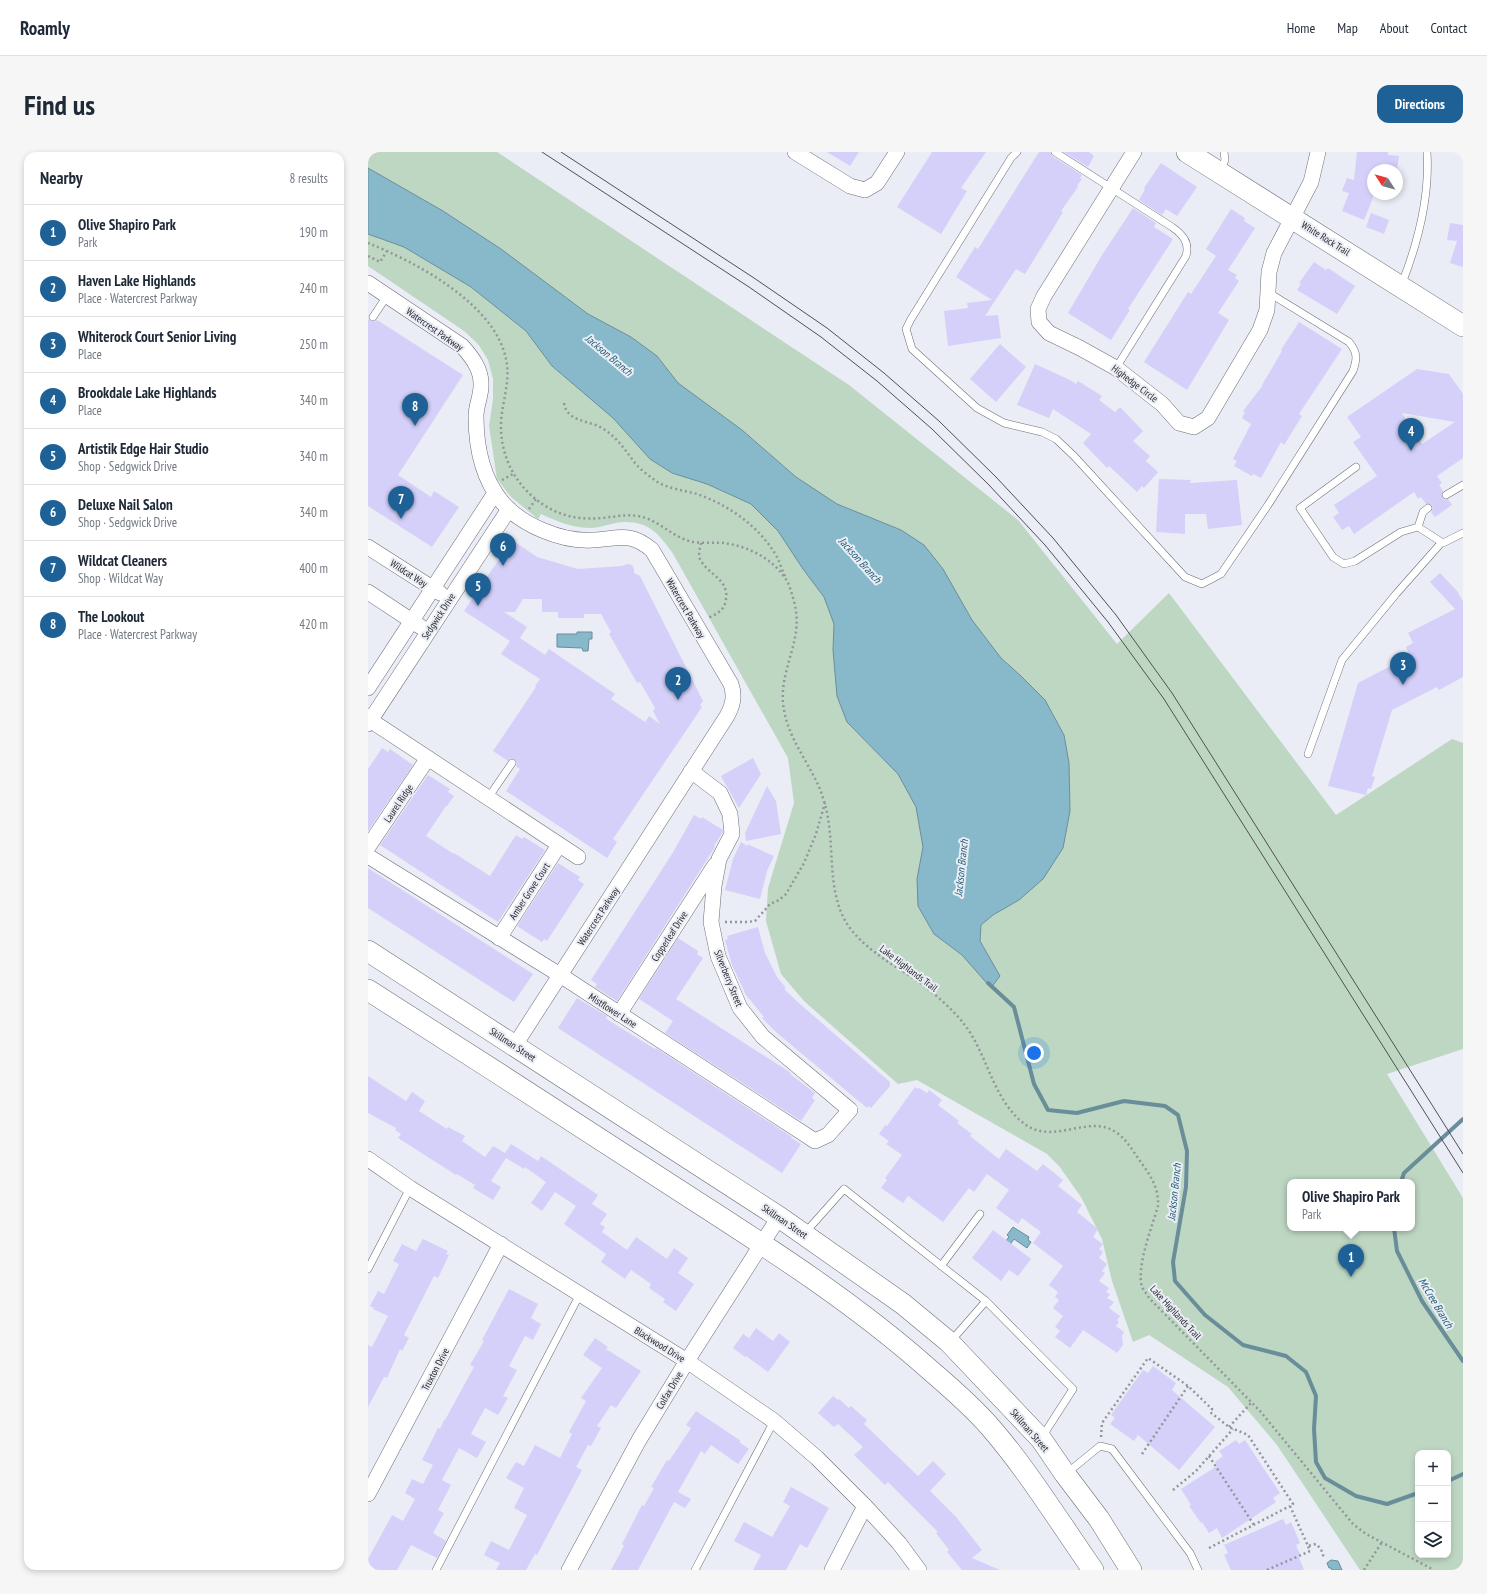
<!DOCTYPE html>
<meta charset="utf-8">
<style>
:root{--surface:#fff;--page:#f6f6f7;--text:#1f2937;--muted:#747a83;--line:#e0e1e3;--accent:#1e6196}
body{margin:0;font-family:"PT Sans Narrow",sans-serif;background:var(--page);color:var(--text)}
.controls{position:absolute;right:12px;bottom:12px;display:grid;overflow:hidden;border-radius:8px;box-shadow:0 2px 6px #0003}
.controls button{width:36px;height:36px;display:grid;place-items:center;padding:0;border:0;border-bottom:1px solid var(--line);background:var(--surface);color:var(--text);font:20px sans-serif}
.compass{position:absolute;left:999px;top:12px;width:36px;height:36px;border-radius:50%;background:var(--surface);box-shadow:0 2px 6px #0003;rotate:306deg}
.you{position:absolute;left:666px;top:901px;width:14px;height:14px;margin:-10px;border:3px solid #fff;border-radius:50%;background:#1a73e8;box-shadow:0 0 0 6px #1a73e833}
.badge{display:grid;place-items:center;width:26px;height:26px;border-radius:50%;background:var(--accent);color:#fff;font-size:13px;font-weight:700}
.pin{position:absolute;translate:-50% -33px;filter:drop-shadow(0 1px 2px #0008)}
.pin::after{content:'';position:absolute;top:21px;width:14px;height:12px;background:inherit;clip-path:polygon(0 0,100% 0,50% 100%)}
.popup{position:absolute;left:919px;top:1027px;width:128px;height:52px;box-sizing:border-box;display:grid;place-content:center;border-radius:8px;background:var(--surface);filter:drop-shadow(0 1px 3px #0005);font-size:13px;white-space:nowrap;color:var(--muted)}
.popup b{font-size:15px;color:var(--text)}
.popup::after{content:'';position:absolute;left:50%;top:100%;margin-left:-8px;border:8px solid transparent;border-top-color:var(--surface)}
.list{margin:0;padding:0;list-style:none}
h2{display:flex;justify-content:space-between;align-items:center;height:52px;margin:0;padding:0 16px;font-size:17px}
h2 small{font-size:13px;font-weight:400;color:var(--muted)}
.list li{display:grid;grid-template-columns:26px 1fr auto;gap:12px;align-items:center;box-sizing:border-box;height:56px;padding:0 16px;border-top:1px solid var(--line)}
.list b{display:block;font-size:15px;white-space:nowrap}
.list p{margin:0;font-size:13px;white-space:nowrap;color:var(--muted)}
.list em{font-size:13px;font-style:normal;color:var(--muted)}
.icon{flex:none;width:22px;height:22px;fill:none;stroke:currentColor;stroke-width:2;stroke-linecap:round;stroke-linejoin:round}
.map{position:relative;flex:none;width:1095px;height:1418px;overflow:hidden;border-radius:12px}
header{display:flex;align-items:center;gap:24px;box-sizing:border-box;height:56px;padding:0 20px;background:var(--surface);border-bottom:1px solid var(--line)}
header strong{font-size:19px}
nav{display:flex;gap:22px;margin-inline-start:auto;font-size:14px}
.intro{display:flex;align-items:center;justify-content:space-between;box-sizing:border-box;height:96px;padding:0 24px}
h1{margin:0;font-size:28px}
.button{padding:10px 18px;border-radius:12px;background:var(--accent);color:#fff;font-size:14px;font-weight:700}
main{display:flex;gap:24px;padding:0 24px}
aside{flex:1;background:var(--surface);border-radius:12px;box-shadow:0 2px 6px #0003}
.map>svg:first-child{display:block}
</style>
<header>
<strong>Roamly</strong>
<nav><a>Home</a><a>Map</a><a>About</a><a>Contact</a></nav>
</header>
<div class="intro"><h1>Find us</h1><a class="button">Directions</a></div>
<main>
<aside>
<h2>Nearby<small>8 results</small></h2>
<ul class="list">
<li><span class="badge">1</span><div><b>Olive Shapiro Park</b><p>Park</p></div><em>190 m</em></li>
<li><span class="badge">2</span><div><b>Haven Lake Highlands</b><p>Place · Watercrest Parkway</p></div><em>240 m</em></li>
<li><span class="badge">3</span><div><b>Whiterock Court Senior Living</b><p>Place</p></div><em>250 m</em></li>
<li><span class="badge">4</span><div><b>Brookdale Lake Highlands</b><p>Place</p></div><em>340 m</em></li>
<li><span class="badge">5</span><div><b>Artistik Edge Hair Studio</b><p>Shop · Sedgwick Drive</p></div><em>340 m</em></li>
<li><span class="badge">6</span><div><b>Deluxe Nail Salon</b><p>Shop · Sedgwick Drive</p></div><em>340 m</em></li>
<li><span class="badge">7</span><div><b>Wildcat Cleaners</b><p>Shop · Wildcat Way</p></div><em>400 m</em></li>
<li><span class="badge">8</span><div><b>The Lookout</b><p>Place · Watercrest Parkway</p></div><em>420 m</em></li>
</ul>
</aside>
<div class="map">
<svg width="1095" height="1418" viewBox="0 0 1095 1418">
<rect width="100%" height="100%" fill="#eaedf5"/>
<path fill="#bed7c3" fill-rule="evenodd" d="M0,0H129L481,233L650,368L749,492L801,441L968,663L1084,587L1095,591V897L1019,922L1095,1046V1418H992L909,1293L860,1235L781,1183L765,1190L744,1129L734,1087L713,1045L691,1014L679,1002L549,928L530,932L436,849L413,822L398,769L400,736L426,651L420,606L304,400C290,382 282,370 257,370C246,370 235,375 224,376C204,376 191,370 173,362L170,367L143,345L129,327L121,274L125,247V227L120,208L110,192L96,179L0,114V82L36,95L103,135L158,179L184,214L245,266L282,307L304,321L339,332L383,352L410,379L435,417L456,445L466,472L465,498L469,544L479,570L530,622L548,655L555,695L549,727L566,782L594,803L623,836L632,824L612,789L613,773L625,763L651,748L695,696L702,659L701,611L696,583L677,548L653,524L633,506L604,468L575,417L556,393L533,378L469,352L428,325L374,278L310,231L289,204L263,185L220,162L133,97L75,59L0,16ZM922,1030H1044V1076H922ZM1050,1301H1080V1403H1050Z"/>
<path fill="#88b9ca" stroke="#6a8d9a" d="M0,16L75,59L133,97L220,162L263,185L289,204L310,231L374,278L428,325L469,352L533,378L556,393L575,417L604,468L633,506L653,524L677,548L696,583L701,611L702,659L695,696L675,727L651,748L625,763L613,773L612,789L632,824L623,836L594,803L566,782L550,754L549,727L555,695L548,655L530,622L479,570L469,544L465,498L466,472L456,445L435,417L410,379L383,352L339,332L304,321L282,307L245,266L184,214L158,179L103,135L36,95L0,82Z
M209,480H224V487H221L220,499H215L214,496L189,495V482H209Z
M645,1075L661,1085L660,1088L663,1090L659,1096L646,1087L641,1094L636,1091L641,1085L639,1083Z
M963,1408L970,1409L974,1418H964L963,1416H961L959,1411Z"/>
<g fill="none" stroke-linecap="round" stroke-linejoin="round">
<path stroke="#6a8d9a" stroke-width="4" d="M620,831L646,855L666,932L680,958L709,961L756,949L797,954L810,963L819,999L818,1035L805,1110L807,1129L837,1163L875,1193L918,1204L938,1220L948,1244L946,1277L948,1310L957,1326L988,1344L1019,1352L1050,1341
M1033,1030L1036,1021L1095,967
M1026,1076L1029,1099L1054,1149L1095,1209
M1080,1329L1095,1322"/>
</g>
<path fill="#d4d0f9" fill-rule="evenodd" d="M459,0H491L482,14Z
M564,0H618L593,36L599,39L573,82L529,55Z
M671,0H682L684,4L714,23L712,26L714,27L709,34L710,35L693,59L695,60L683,80L657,122L648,117L617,164L630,163L633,186L580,194L576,159L600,156L599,151L624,148L588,125L607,95L610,97Z
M696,0H721L726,4L720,15Z
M989,0H1020V3L1031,4L1029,18H1005V46L996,68L974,59L981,41L974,39L979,26L986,28Z
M793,11L829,35L809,64L798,57L794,63L771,48L777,37L776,36Z
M765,56L788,71L786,75L805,87L760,157L762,158L743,188L700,161L734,103Z
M863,57L877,66L876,69L887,76L860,118L869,123L867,126L871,129L850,161L861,168L819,238L776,210L820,140L823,142L848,104L838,97Z
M1003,61L1021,68L1016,82L998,75Z
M1082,71L1095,73V115L1082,111L1089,89L1079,88Z
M946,110L958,118L960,116L987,134L969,162L929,138L933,132L931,131Z
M0,162V167L3,169L7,170L9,168L95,223L30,323L63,345L66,339L91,355L64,395L0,354Z
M931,170L974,197L931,262L934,264L916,293L913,290L893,326L885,322L884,324L866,314L869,309L865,307L883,272L874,266L877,260L875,259L895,233H894L914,199L913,198Z
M632,192L658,215L628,250L602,227Z
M667,212L702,228L708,232L710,229L734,244L731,248L747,260L752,255L775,279L765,289L782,304L778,309L790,320L776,336L774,334L769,340L741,314L739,316L715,291L723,282L685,257L681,266L649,253Z
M1049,217L1081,222L1095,242V306L1069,324L1074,331L1071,333L1075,339L1074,345L1076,348L1080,347L1084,353L1067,365L1063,360L1065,356L1064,353L1058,352L1053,345L1050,347L1046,340L986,382L981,374L974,378L965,365L971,361L966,353L1009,324L985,290L993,285L979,265ZM1034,261L1087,270L1054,292Z
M791,327L823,328L822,331L869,328L874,373L840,377L838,362H817V382L788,380Z
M144,388L169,405L210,417L254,414L260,412L264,413L266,417V421L272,424L335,549L332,553L334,555L245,687L249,690L239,706L138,639L152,617L148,614L149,611L146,607L142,606L140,609L125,599L168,535L167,534L172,527L133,502L142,489L96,459ZM155,447H174V460H190V466H216V462H233L243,480L241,482L269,531L272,530L287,556L285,559L292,572L281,564L277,570L243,547L247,542L181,497L177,503L152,486L159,475L136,460H147Z
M1072,421L1089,439L1095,449V525L1071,538L1069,535L1024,558L1004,624L1007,625L1003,637L1000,636L998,643L960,634L990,531L1036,507L1035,505L1041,502L1038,495L1045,491L1040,481L1087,457L1062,430Z
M14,596L20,600L22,597L45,613L0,679V617Z
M385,606L393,622L371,656L353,624Z
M60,623L82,637L80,640L86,644L79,654H78L58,684L86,702V701L122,724L148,683L154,687L156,685L177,698L130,770L12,693Z
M399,634L408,649L413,682L378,689L377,681Z
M326,663L333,667L334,665L355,678V680L346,694L347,695L249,849L227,835L229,832L223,828L304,702Z
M373,690L379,694V692L406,704L399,719L392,747L357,738L365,707Z
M190,711L212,725L210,728L216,732L179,789L176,787L174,790L149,774Z
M0,716L165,822L146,850L0,756Z
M390,775L397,801L409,825L418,836L416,837L433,853L522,930V934L503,956L501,954L499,956L409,881L394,866L396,865L378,843L364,813L357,788L360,787L359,784Z
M310,786L330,799L329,802L335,806L308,847L423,921L422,922L447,941L444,946L447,948L433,969L297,881L305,869L271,847Z
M209,846L239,864L238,866L240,868L287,897L288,896L424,985L423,986L433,992L414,1021L190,876Z
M0,924L38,949L44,940L57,949L51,959L79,977L80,975L97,984L94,989L117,1005L125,994L137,1001L143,992L170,1009L173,1004L230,1043L224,1052L239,1062L232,1072L237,1075L234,1080L259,1098L268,1085L299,1107L306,1096L320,1106L310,1121L326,1132L308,1159L295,1150L297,1147L281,1136L283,1132L263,1118L257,1127L233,1110L238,1102L196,1072L208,1054L187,1040L174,1059L163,1051L178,1030L157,1015L156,1017L138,1006L123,1029L133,1035L125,1048L105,1036L107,1033L89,1022L88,1023L30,986L33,982L27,978L28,976L0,961Z
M547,935L549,937L551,936L559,941L561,938L574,948L570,953L591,969L589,971L604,982L602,984L631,1007L638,997L669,1019L675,1012L695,1028L690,1034L714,1053L709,1060L730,1077L725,1085L735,1092L731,1097L735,1100L731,1106L739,1112L734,1119L737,1121L731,1129L741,1136L738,1140L742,1142L739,1146L746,1150L741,1156L752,1164L749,1168L751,1170L748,1174L756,1180L754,1184L755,1193L749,1201L715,1178L702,1196L687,1185L692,1179L687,1175L695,1164L685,1156L691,1148L687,1145L690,1140L681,1133L695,1114L665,1091L673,1080L654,1066L650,1072L628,1056L641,1038L619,1022L606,1040L601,1036L575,1070L540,1044L535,1051L513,1036L519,1028L517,1026L534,1003L518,992L521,989L511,982L517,973L519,974Z
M625,1078L663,1107L650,1124L641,1118L633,1129L604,1106Z
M55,1087L80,1099L78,1102L81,1103L70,1126L66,1124L36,1183L41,1186L34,1199L32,1197L19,1226L16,1225L0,1255V1193L4,1195L20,1164L5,1157L6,1156L2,1154L10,1139L16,1142L31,1112L25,1109L34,1092L48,1099Z
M141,1137L170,1152L163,1166L173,1172L165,1188L157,1184L141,1214L149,1218L135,1244L140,1246L130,1263L117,1256L103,1282L118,1290L109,1306L91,1296L74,1328L83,1333L70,1358L76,1361L65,1381L78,1389L69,1406L43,1393L29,1418H0V1407L24,1363L35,1369L47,1347L37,1341L44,1327L55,1332L65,1313L54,1308L70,1276L72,1277L76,1268H77L106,1215L102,1213L116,1189L114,1188Z
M388,1176L405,1189L411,1181L422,1190L400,1220L378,1204L377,1205L365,1196L375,1182L381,1186Z
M227,1186L240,1195L238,1197L273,1219L248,1256L243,1253L229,1274L233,1276L223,1294L220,1293L208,1315L214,1318L169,1403L167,1402L158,1418H128L132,1411L116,1403L123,1389L141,1398L159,1363L146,1356L156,1336L138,1326L148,1310L156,1314L167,1293L192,1306L204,1282L201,1280L218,1249L213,1246L234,1216L215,1203Z
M785,1214L808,1231L804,1238L847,1275L811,1318L770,1283L766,1289L742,1272L747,1266L743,1263L775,1218L780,1221Z
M465,1244L470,1248L471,1247L481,1256L483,1254L499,1268L496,1272L550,1324L565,1309L578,1322L562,1339L588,1365L614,1398L604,1406L632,1418H594L579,1400L581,1398L568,1381L570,1380L520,1330L517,1333L486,1303L495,1295L470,1272L466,1275L450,1261Z
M328,1259L373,1289L371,1290L381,1297L370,1312L343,1293L337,1302L333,1299L310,1340L323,1347L317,1356L306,1350L270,1418H243L256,1394L254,1392L274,1353L276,1354L286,1336L283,1335L299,1308L301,1309L323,1276L318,1273Z
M868,1288L871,1292L877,1288L912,1341L905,1346L908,1350L854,1386L849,1376L841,1381L834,1370L833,1371L821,1354L823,1353L813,1337L849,1314L847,1310L855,1304L851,1299Z
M423,1335L461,1356L439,1396L432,1392L418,1418H385L393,1403L366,1389L376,1370L404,1385L422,1354L415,1350Z
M915,1367L918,1373L923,1370L932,1391L928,1393L932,1402L930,1403L936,1418H863L856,1403L860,1401L856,1393Z"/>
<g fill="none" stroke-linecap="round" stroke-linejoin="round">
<g stroke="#6c6e75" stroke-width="8">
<path id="lane" d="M649,0L643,6L543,167L538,177L544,197L609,256L636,271L674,280L688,287L706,304L817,425L834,432L853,422L900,353L985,219C989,207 990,201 981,190L901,141
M687,0L804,75C814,82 822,90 818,104L748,216
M853,18L857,8L856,0
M1033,134C1050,91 1062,46 1059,0
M5,165L19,144
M988,315L932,356L965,405L976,412L987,409L1033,380L1050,375L1075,391L1095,381
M1078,343L1095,333
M1050,375L1055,360L1060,356
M940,602L974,508L1028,442L1074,390
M120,646L144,611
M436,1082L476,1037L618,1149L705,1237L674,1285
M573,1114L612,1062
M0,1117L42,1036
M583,1189L618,1149
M699,1321L732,1294L744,1297L822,1401L830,1418
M68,1418L212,1142
M327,1418L406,1269"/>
</g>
<g stroke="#6c6e75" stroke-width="16">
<path id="street" d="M427,0L482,34L497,38L509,31L529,0
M766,0L676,144L670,157L671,170L681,181L712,196L748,216L794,252L811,271L826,275L840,266L892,178L899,158L901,120L906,101L943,30L950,0
M0,131L94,194C104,205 114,218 113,234C113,244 108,254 108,264C108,295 114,326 134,350C153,373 194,390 224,388C250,387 262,379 284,398L363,532C367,544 365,553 359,564L147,893
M0,395L72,441
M0,440L53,475
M0,536L127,341
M0,564L2,568L210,705
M0,572L141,357
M0,695L60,606
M0,704L192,823L447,989L460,983L482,958L395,885L372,856L350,804L343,770L346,734L351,707L364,682L362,662L352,641L323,619
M131,786L191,693
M251,862L347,713
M0,1007L42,1036L319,1209L406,1269L449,1306L497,1354L531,1391L551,1418
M0,1342L133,1092
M201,1418L271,1288L319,1209L411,1065
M464,1418L497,1354"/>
</g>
<g stroke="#6c6e75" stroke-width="22">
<path id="secondary" d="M819,0L1095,174
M0,799L411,1065L535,1152L581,1190L673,1287L697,1322L731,1367L763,1418
M0,838C110,908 220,979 329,1050C410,1102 490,1154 562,1218C583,1236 605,1255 623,1276C661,1320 692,1371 725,1418"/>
</g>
<path stroke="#93959b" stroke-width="2.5" stroke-dasharray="2 3" stroke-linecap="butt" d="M0,91C48,110 127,152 138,207C143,229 134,249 133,271C132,306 149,337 179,355C196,365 214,368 234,366C246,365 258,362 270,364C289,367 302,383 321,389C332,392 344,390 356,391C379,394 404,406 417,426C421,431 423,439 425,446C438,486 412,513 415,551C419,590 446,614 456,649C469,690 456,738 481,775C497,796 520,810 542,824C559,835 584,856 596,872C619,901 624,945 654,970C684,996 720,960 749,981C759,988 765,999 772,1009C782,1023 791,1035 790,1054C784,1075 768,1115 774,1135C776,1139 779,1142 781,1146L892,1259L985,1372L998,1382L1066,1418
M0,104L12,110L19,99
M196,251C199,270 220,268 234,276C249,285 257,298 267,311C273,318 281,324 288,329C300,337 315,338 329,342C361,353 392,375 409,405C412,411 414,418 417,424
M134,328L145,322
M161,357L168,347
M333,391C332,396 330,402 332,407C339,422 361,427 358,447C357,458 349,462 340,466
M357,770H379L387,769L402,752L411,748L418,742L436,711L448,682L457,651
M861,1275L883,1251
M733,1285L734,1271L780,1206L820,1234L844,1257L842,1260L861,1275L880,1283L925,1352L922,1354L940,1394L948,1392L953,1397L956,1406
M774,1302L820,1234
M841,1304L886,1373
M805,1338L828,1319L865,1277
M841,1396L922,1354
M899,1418L942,1399L940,1394
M996,1418L1014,1390"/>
<use href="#lane" stroke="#fff" stroke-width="7"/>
<use href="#street" stroke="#fff" stroke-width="15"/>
<use href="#secondary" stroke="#fff" stroke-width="21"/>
<path stroke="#4f5054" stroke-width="1" d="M174,0L381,135L453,185L509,229L564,277L621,333L677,393L740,470L796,547L1095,1021
M193,0L386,126L459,176L516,221L571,269L628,325L685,386L748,463L804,541L1095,1002"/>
</g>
<g text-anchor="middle" stroke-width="4" stroke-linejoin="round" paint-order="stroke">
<g font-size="10" fill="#252629" stroke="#eaedf5">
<text transform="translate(958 86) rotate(32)" y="4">White Rock Trail</text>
<text transform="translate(67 177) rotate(35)" y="4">Watercrest Parkway</text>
<text transform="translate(767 231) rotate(37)" y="4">Highedge Circle</text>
<text transform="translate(41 421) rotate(33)" y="4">Wildcat Way</text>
<text transform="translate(318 456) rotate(60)" y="4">Watercrest Parkway</text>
<text transform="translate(70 464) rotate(-57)" y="4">Sedgwick Drive</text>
<text transform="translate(30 651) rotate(-56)" y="4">Laurel Ridge</text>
<text transform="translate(161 739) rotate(-57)" y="4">Amber Grove Court</text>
<text transform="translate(230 764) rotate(-57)" y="4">Watercrest Parkway</text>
<text transform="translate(301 784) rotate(-57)" y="4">Copperleaf Drive</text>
<text transform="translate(541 816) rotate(37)" y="4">Lake Highlands Trail</text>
<text transform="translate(361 826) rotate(68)" y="4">Silverberry Street</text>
<text transform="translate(245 858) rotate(33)" y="4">Mistflower Lane</text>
<text transform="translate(145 892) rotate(33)" y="4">Skillman Street</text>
<text transform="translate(417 1069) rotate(34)" y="4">Skillman Street</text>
<text transform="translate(808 1160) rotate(47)" y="4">Lake Highlands Trail</text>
<text transform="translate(292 1192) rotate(32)" y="4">Blackwood Drive</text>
<text transform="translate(67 1217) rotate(-62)" y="4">Truxton Drive</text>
<text transform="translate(301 1238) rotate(-59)" y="4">Colfax Drive</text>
<text transform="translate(662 1278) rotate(49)" y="4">Skillman Street</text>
</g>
<g font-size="11" font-style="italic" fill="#1f5e71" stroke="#eaedf5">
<text transform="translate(241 203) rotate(40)" y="4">Jackson Branch</text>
<text transform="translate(492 408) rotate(48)" y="4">Jackson Branch</text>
<text transform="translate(593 716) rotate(-84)" y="4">Jackson Branch</text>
<text transform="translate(806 1040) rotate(-84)" y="4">Jackson Branch</text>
<text transform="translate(1068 1151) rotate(59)" y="4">McCree Branch</text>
</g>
</g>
</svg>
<div class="controls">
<button>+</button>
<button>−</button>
<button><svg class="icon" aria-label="layers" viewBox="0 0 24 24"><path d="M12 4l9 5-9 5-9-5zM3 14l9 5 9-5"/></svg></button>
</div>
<svg class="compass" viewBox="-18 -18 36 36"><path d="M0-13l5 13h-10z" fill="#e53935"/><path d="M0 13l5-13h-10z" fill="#747a83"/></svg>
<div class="you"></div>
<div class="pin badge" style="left:983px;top:1125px">1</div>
<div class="popup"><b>Olive Shapiro Park</b>Park</div>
<div class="pin badge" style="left:310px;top:548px">2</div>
<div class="pin badge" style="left:1035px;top:533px">3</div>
<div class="pin badge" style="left:1043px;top:299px">4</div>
<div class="pin badge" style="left:110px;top:454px">5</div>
<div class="pin badge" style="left:135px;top:414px">6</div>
<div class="pin badge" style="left:33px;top:367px">7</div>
<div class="pin badge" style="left:47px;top:274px">8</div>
</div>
</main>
